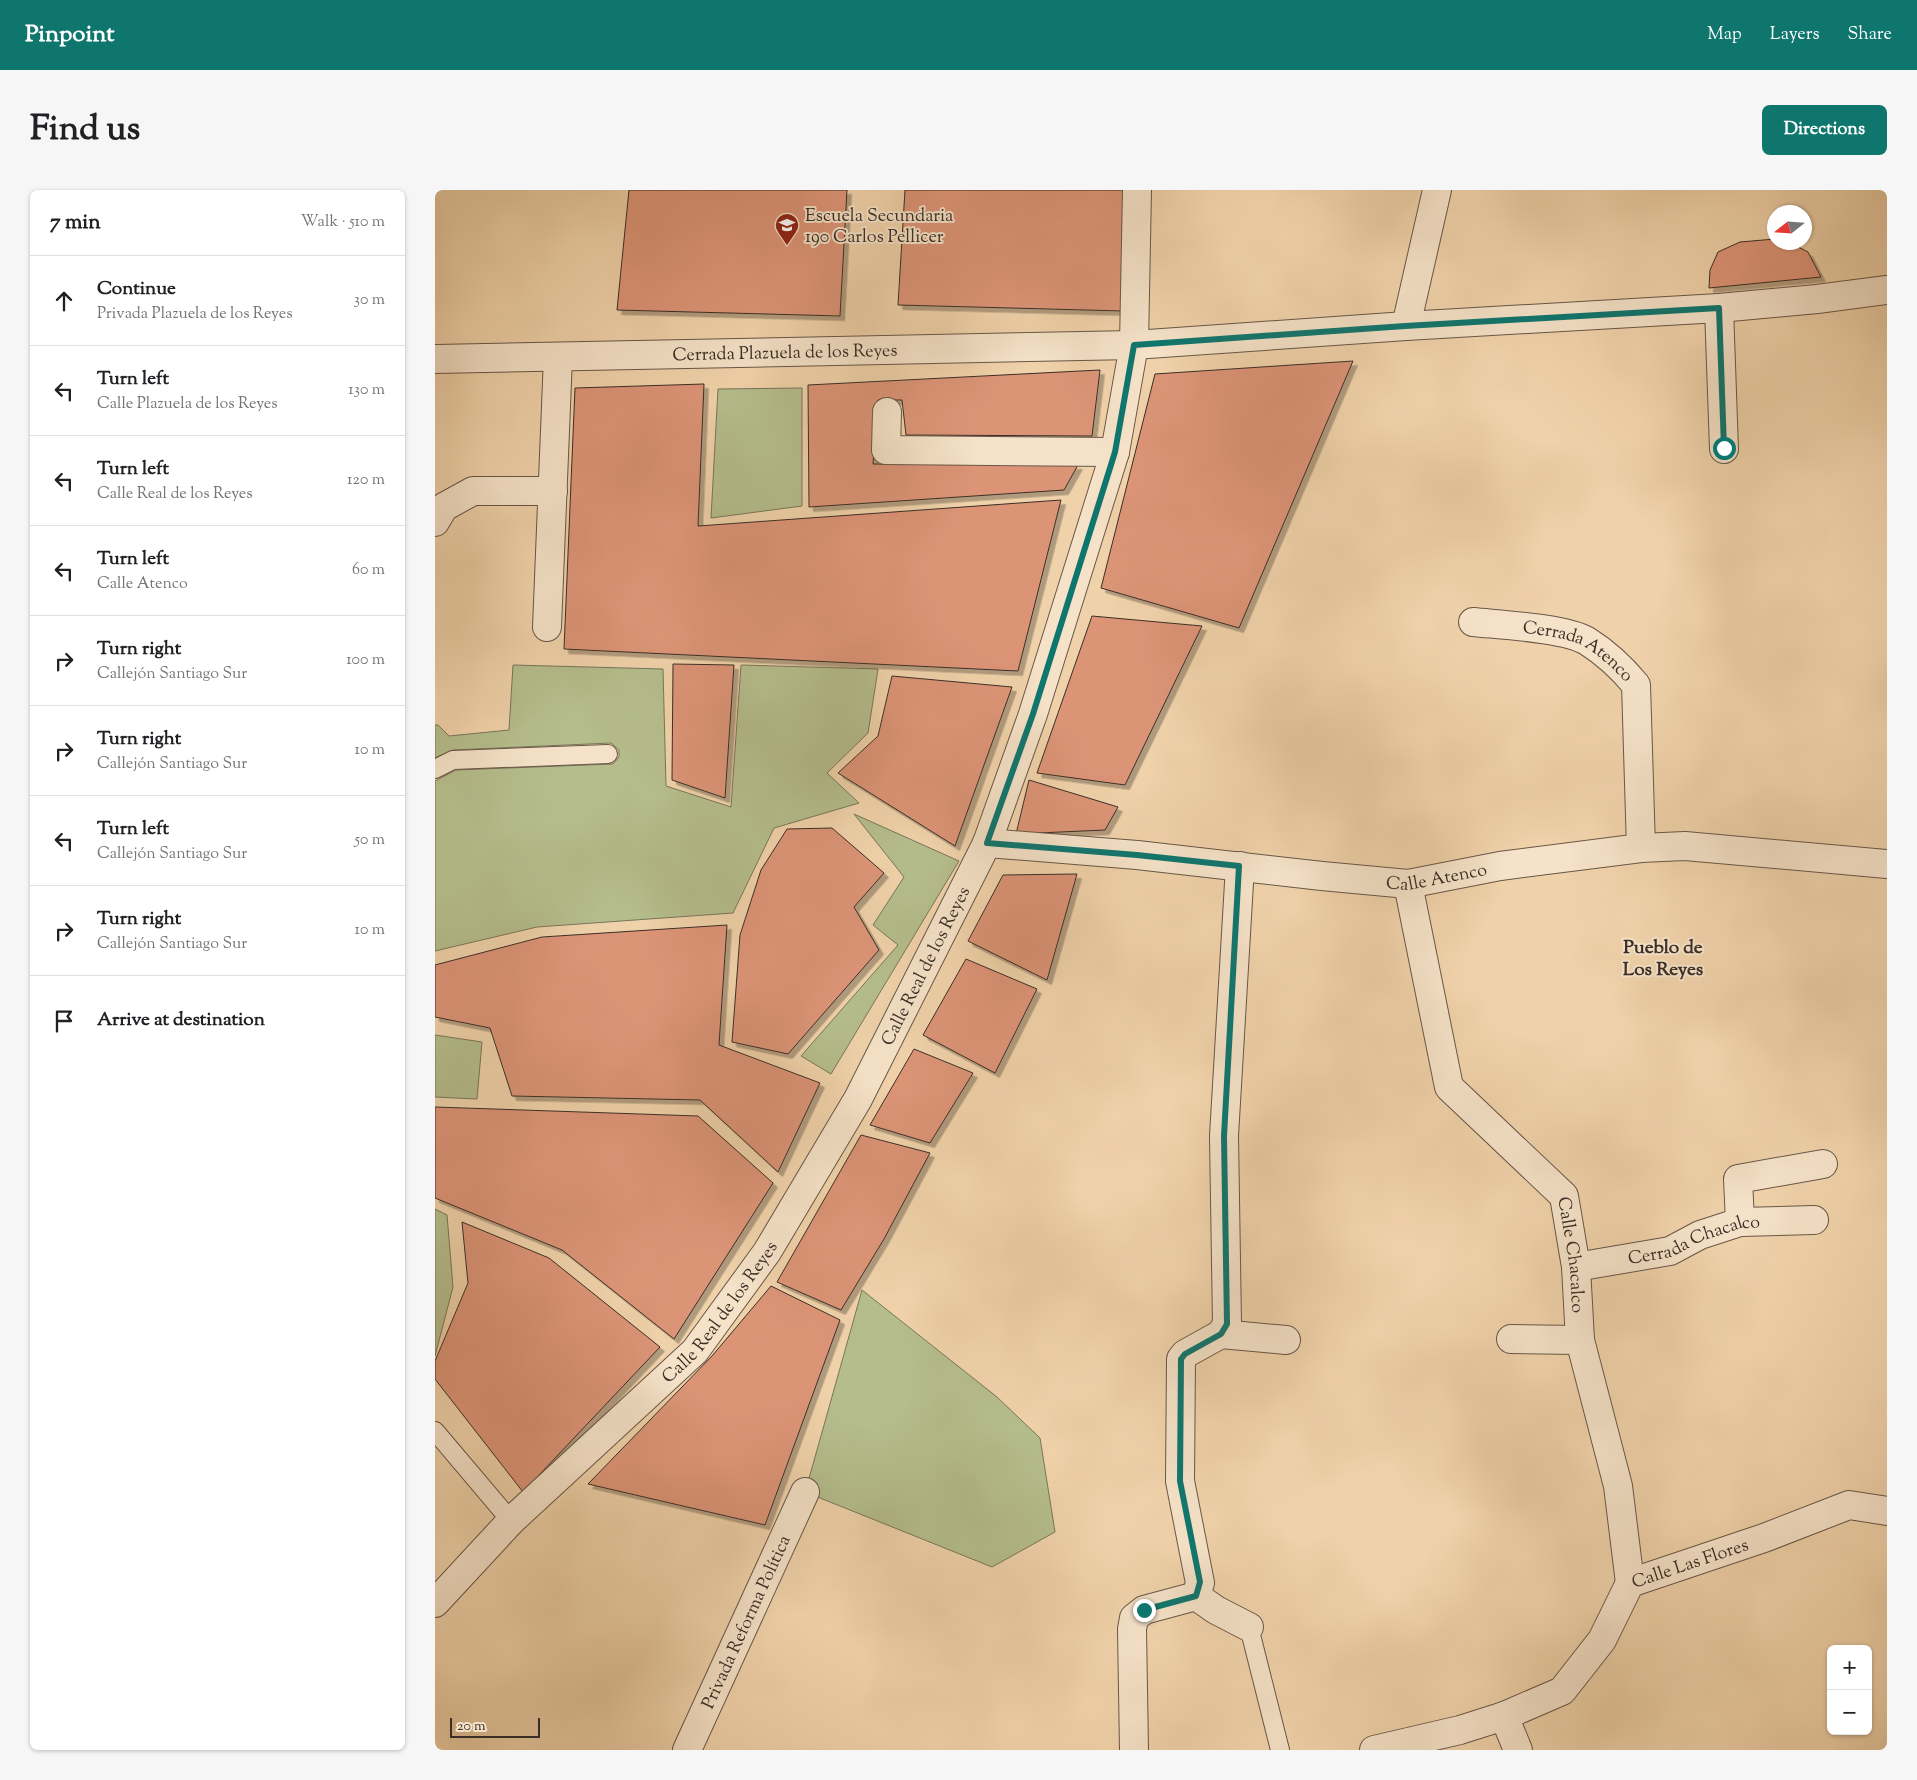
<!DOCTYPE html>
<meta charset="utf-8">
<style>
:root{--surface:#fff;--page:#f6f6f6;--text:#202124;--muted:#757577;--line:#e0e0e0;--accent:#0f766e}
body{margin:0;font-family:"Sorts Mill Goudy",serif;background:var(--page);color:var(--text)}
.controls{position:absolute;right:15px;bottom:15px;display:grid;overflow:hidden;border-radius:8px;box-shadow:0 1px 4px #0004}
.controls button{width:45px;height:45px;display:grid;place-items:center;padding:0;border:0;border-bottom:1px solid var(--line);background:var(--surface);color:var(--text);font:25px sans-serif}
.compass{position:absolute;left:1332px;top:15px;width:45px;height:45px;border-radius:50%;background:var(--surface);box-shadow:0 1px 4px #0004;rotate:253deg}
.scale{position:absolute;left:15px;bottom:12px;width:90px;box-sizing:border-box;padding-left:5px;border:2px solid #3b2e27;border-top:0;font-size:14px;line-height:18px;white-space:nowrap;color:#3b2e27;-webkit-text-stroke:4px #f5e2c8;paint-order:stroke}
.stop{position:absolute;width:15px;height:15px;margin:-11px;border:4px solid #0f766e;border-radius:50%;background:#fff}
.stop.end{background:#0f766e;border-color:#fff;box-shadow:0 1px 5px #0008}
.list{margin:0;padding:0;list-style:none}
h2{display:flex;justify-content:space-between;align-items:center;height:65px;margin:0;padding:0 20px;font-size:21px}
h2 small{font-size:16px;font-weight:400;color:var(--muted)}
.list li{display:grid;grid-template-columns:32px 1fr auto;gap:15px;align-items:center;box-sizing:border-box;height:90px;padding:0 20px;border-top:1px solid var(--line)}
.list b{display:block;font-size:19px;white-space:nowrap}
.list p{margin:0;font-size:16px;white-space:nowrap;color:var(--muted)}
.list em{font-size:16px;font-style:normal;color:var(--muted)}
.icon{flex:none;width:28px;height:28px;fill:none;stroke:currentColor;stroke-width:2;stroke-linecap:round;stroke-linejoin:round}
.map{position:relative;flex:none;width:1452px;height:1560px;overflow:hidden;border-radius:8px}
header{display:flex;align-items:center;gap:30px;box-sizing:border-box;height:70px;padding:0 25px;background:var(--accent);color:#fff}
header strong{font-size:24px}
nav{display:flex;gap:28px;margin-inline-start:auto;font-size:18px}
.intro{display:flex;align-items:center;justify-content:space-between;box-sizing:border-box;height:120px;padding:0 30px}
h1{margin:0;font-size:35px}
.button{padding:12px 22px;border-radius:8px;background:var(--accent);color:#fff;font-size:18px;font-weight:700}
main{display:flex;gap:30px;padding:0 30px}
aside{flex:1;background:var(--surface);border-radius:8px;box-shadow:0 1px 4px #0004}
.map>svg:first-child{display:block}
</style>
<header>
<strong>Pinpoint</strong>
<nav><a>Map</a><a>Layers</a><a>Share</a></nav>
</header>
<div class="intro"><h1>Find us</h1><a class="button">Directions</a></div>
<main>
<aside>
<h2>7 min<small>Walk · 510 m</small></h2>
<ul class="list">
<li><svg class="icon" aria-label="ahead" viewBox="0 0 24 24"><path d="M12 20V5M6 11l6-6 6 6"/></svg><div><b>Continue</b><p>Privada Plazuela de los Reyes</p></div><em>30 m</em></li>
<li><svg class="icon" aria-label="left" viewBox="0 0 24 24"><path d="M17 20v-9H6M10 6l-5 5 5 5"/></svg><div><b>Turn left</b><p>Calle Plazuela de los Reyes</p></div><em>130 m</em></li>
<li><svg class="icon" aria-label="left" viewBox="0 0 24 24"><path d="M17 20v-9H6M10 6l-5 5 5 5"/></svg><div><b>Turn left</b><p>Calle Real de los Reyes</p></div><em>120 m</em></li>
<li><svg class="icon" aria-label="left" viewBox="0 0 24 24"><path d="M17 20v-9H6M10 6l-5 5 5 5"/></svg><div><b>Turn left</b><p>Calle Atenco</p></div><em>60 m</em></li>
<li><svg class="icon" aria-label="right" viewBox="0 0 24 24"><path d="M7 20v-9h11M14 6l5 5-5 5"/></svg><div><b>Turn right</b><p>Callejón Santiago Sur</p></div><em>100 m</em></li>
<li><svg class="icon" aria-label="right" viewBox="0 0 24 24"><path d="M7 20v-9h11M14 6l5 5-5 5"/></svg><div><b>Turn right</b><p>Callejón Santiago Sur</p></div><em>10 m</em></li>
<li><svg class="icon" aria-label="left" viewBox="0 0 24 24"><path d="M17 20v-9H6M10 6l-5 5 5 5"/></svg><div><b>Turn left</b><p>Callejón Santiago Sur</p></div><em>50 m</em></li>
<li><svg class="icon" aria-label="right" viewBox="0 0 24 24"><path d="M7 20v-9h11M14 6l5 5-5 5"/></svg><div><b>Turn right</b><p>Callejón Santiago Sur</p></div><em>10 m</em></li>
<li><svg class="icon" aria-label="arrive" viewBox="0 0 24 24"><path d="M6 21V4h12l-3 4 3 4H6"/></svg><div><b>Arrive at destination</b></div></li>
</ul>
</aside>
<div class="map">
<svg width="1452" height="1560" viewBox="0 0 1452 1560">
<defs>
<filter id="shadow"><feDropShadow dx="4.5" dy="4.5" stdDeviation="0" flood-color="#0004"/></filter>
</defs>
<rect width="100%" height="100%" fill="#f0d2aa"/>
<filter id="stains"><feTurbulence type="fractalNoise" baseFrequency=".004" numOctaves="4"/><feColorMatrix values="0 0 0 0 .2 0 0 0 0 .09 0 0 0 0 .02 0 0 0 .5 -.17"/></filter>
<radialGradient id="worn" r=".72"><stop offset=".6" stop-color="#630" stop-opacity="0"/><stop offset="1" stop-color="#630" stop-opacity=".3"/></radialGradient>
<path fill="#b5bd8c" stroke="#78765a" d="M367,198V316L276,328L283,199Z
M78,475L228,479L231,596L296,617L306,475L443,479L433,543L392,583L424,613L339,638L298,723L102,737L0,761V591L21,580L178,574L184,567V560L176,553L18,560L0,568V535H3L14,546L74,540Z
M419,624L524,671L396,884L366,866L463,755L438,735L469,687Z
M0,845L47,852L42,909L0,907Z
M0,1019L12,1025L18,1097L0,1166Z
M427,1100L562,1207L605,1248L620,1342L557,1377L380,1306L373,1292Z"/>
<path fill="#dc9477" stroke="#3b2e27" filter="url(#shadow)" d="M194,0H412L405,126L182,120Z
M470,0H690L688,121L463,115Z
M1340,49V52H1354L1373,62L1386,87L1274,98L1275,80L1283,62L1305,52Z
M918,171L804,438L666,398L720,184Z
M665,180L657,246L471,245L467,210H443L438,274L643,275L629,300L374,317L373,195Z
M269,194L263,336L626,310L583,481L129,459L140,198Z
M657,426L767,436L690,595L602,583Z
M238,474L299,475L290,608L237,590Z
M457,486L577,497L520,656L403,583L443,546Z
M594,590L683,617L670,640L581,644Z
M397,638L449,683L419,717L444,760L353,864L297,852L305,745L326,680L352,639Z
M642,684L612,790L533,751L568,685Z
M292,735L284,855L385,893L343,982L265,910L77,906L55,838L0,827V775L107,747Z
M531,769L602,799L560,883L488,845Z
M479,859L538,883L495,953L435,935Z
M0,917L263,926L338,993L239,1149L127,1060L0,1008Z
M426,945L495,963L449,1049L406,1120L342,1092Z
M27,1032L114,1068L225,1157L88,1302L0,1189V1171L33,1093Z
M336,1096L405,1130L330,1335L153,1294L277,1166Z"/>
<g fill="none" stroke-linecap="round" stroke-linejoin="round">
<g stroke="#685748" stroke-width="20">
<path id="lane" d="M0,579L18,570L173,564
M0,1241L76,1331
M814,1437L845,1560"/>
</g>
<g stroke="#685748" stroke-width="30">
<g id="street">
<path d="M1284,118L1289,259"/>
<path d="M971,136L1002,0"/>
<path id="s1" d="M0,169L699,155L971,136L1284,118L1382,109L1452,100"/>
<path d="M452,222L451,260L680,262"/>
<path d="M0,332L9,317L38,301H118"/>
<path id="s2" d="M1038,432C1067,435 1130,438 1152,451C1171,463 1187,478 1201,495L1206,658"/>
<path d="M112,437L123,167"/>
<path id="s3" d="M552,653L702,665L887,686L973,694L1065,676L1206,658L1250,656L1452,674"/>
<path id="s4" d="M973,694L1014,897L1129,1006L1141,1077L1145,1150L1183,1296L1195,1393"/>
<path d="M1305,1032L1303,989L1388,974"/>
<path id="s5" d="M1141,1077L1235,1061L1265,1045L1305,1032L1379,1030"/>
<path d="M786,1144L851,1150"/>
<path d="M1076,1149L1145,1150"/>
<path d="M761,1406L781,1420L814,1437"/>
<path id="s6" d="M0,1413L76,1331L260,1161L332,1062L423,909L552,653L598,524L680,262L699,155L702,0"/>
<path d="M1069,1526L1083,1560"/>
<path id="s7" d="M252,1560L370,1302"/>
<path d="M699,1560L697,1439L699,1428L709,1420L761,1406L765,1393L745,1291L746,1169L750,1164L786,1144L792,1134L789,946L805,676"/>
<path id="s8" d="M939,1560L1025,1540L1069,1526L1127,1501L1167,1450L1195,1393L1329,1348L1414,1315L1452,1321"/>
</g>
</g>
<use href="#lane" stroke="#f5e2c8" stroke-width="18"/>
<use href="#street" stroke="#f5e2c8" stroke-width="28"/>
</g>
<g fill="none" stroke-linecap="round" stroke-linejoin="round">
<path stroke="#0f766e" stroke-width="6" d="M709,1420L761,1406L765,1392L745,1291L746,1169L750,1164L786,1144L792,1134L789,946L804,676L702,665L552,653L598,524L680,262L699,155L970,136L1284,118L1289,258"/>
</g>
<defs>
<g id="school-pin" transform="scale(1.25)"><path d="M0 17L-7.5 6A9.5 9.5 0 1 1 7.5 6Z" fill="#8f2418" stroke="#f5e2c8"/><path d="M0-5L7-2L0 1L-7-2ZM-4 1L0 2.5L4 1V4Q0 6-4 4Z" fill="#fff"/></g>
</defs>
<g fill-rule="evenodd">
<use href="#school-pin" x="352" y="35"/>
</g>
<g text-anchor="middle" stroke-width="4" stroke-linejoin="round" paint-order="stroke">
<g font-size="18" fill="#3b2e27" stroke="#f5e2c8" text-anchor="start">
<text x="370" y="31">Escuela Secundaria<tspan x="370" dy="21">190 Carlos Pellicer</tspan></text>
</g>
<g font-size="18" fill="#3b2e27" stroke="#f5e2c8">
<text dy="6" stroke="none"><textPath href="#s1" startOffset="350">Cerrada Plazuela de los Reyes</textPath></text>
<text dy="6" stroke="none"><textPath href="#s2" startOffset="112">Cerrada Atenco</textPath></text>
<text dy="6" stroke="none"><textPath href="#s3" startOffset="452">Calle Atenco</textPath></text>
<text dy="6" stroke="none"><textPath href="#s6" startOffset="812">Calle Real de los Reyes</textPath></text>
<text dy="6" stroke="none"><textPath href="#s5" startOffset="122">Cerrada Chacalco</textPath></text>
<text dy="6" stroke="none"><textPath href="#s4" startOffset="425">Calle Chacalco</textPath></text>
<text dy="6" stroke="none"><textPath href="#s6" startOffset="408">Calle Real de los Reyes</textPath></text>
<text dy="6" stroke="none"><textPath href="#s8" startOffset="389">Calle Las Flores</textPath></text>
<text dy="6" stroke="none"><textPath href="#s7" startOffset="141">Privada Reforma Política</textPath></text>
</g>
<g font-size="19" font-weight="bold" fill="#3b2e27" stroke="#f5e2c8">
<text x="1228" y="763">Pueblo de<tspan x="1228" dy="22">Los Reyes</tspan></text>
</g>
</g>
<rect width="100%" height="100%" filter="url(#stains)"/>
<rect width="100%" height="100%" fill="url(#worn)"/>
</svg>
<div class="controls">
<button>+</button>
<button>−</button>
</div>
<svg class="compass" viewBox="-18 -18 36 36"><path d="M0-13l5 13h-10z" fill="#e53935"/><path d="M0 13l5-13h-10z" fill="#757577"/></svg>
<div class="scale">20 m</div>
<div class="stop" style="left:1289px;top:258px"></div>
<div class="stop end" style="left:709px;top:1420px"></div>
</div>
</main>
